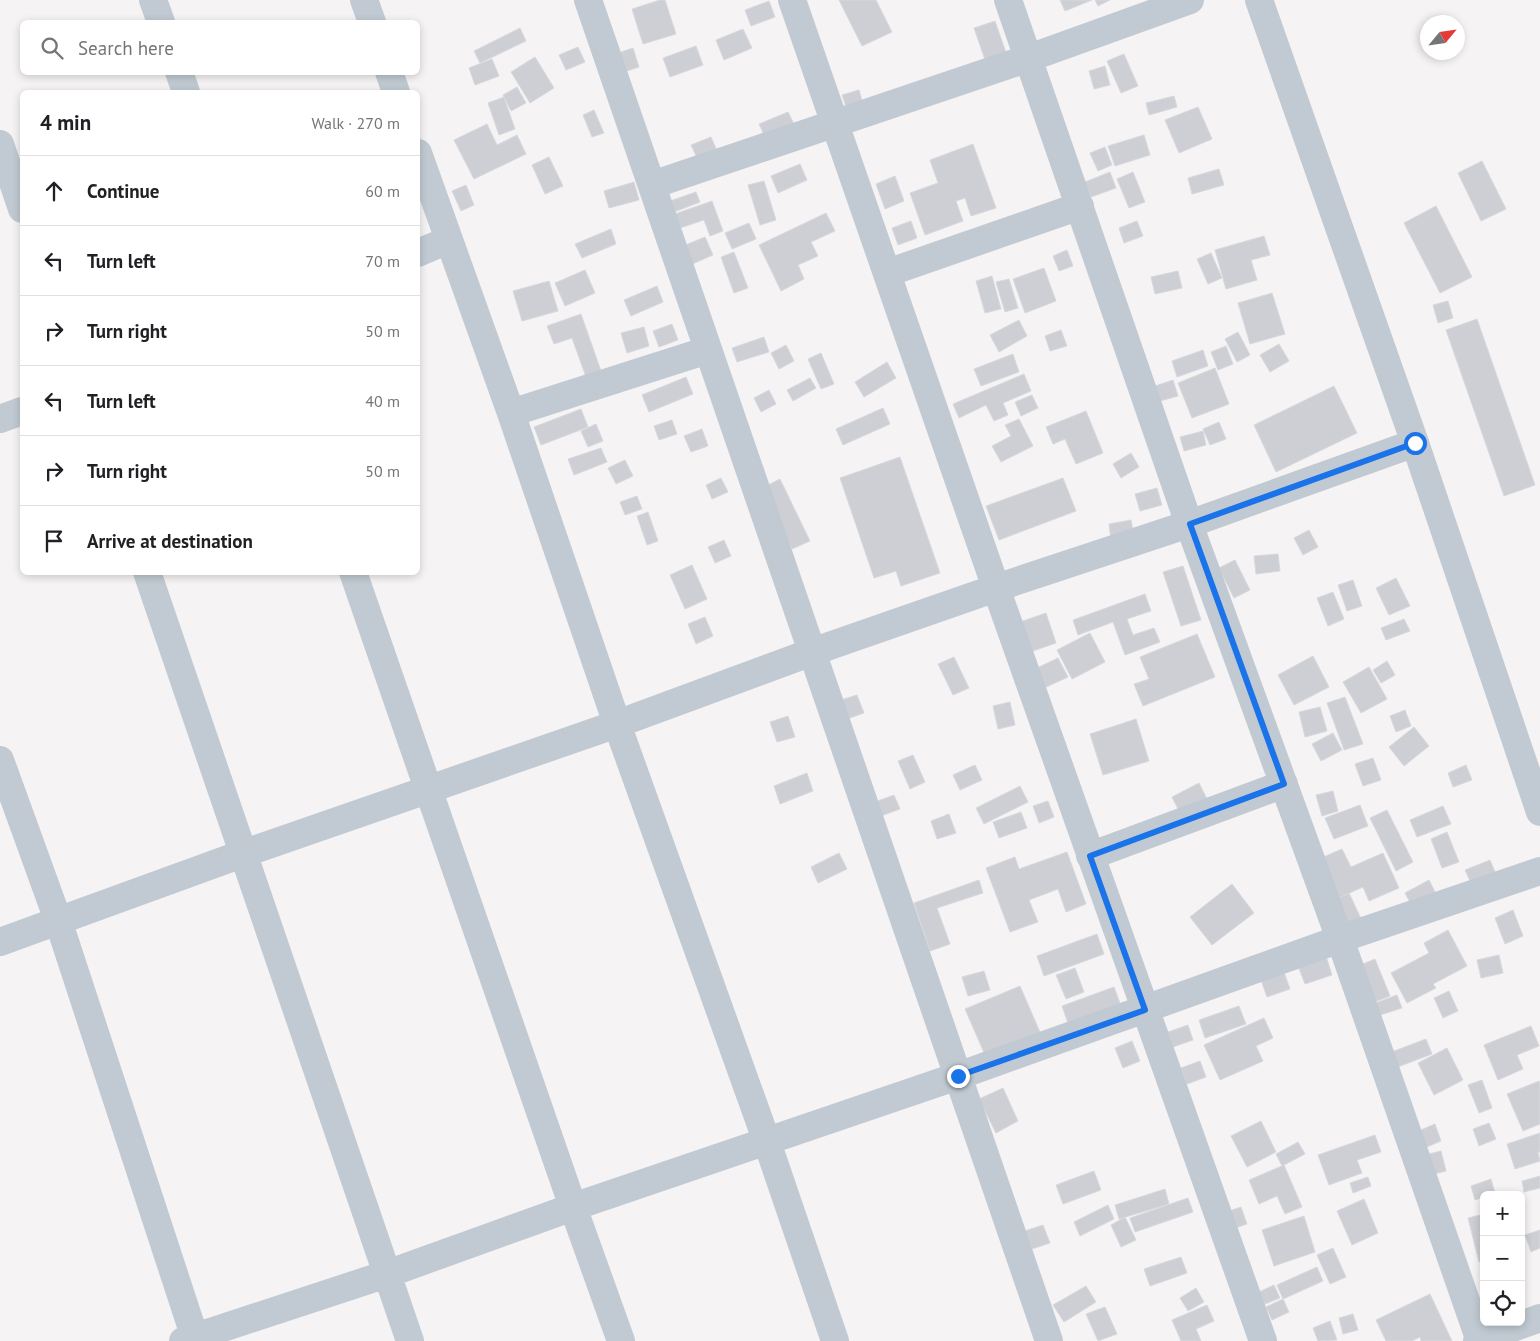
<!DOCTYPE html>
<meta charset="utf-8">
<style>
:root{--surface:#fff;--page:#f6f6f6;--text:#202124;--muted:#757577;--line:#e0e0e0}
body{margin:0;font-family:"PT Sans",sans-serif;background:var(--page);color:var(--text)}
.controls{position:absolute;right:15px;bottom:15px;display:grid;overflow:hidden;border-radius:8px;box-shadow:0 2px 8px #0003}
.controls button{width:45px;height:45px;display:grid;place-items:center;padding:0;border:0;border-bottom:1px solid var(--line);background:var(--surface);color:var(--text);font:25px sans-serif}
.compass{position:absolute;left:1420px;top:15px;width:45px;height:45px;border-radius:50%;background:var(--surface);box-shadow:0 2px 8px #0003;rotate:61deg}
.stop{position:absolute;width:15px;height:15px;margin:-11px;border:4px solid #1a73e8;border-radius:50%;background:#fff}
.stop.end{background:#1a73e8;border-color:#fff;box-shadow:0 1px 5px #0008}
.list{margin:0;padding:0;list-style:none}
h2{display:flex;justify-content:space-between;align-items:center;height:65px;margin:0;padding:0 20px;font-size:21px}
h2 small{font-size:16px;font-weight:400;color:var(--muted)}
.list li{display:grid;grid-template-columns:32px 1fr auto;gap:15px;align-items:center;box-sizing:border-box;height:70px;padding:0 20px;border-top:1px solid var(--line)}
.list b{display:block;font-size:19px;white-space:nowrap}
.list em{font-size:16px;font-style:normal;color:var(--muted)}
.icon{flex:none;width:28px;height:28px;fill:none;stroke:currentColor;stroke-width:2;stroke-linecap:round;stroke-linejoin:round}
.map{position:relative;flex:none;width:1540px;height:1341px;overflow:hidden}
.search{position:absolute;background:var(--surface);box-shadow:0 2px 8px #0003;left:20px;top:20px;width:400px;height:55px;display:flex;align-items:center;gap:12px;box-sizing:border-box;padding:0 18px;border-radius:8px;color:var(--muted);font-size:19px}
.panel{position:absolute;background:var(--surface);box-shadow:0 2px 8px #0003;left:20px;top:90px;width:400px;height:485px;border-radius:8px}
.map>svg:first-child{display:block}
</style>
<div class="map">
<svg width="1540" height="1341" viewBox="0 0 1540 1341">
<rect width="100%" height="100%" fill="#f5f3f3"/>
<path fill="#cdcfd5" stroke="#d7d9de" d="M660,0H665L676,34L643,44L632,9Z
M839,0H876L892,32L862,46Z
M1060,0H1092L1065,11Z
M1095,0H1110L1098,6Z
M769,1L775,17L751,26L745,10Z
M995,21L1012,70L991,77L974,28Z
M520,28L526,41L480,63L474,51Z
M743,29L752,48L724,60L716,40Z
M696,46L703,65L670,77L663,58Z
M578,47L585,62L566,70L559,55Z
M633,48L639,67L621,73L615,54Z
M1124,54L1138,86L1121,93L1107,61Z
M535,57L554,88L530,103L511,72Z
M492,59L499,76L475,85L469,68Z
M1105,66L1110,85L1094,89L1089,71Z
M517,87L526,103L511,111L503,95Z
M859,90L864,107L848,112L842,95Z
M1174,96L1177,107L1149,115L1146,103Z
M504,97L515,129L499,135L488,103Z
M1198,107L1212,139L1179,153L1165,120Z
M594,110L604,133L592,137L583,115Z
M788,112L794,124L765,137L759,124Z
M487,124L497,145L517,135L526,154L474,179L454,140Z
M1144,135L1150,155L1115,166L1108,146Z
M711,137L718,153L699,162L691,145Z
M973,144L996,208L971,216L965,198L956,201L963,221L925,235L910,193L938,183L930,160Z
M1105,147L1112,165L1098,171L1090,153Z
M549,157L563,186L545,194L532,165Z
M1482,161L1506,209L1481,221L1458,173Z
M800,164L807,180L778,193L771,176Z
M1219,169L1224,185L1192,194L1188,178Z
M1110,172L1116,188L1091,197L1085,182Z
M1133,172L1145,202L1129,208L1117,179Z
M895,176L904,201L885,209L876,184Z
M764,181L776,220L760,225L748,185Z
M634,182L639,200L609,208L604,191Z
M466,185L474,205L461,211L452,191Z
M696,192L700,202L674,212L670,201Z
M712,201L723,231L710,236L704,220L680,228L675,214Z
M1436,206L1472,277L1440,293L1404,223Z
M826,213L835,231L811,242L818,256L798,265L804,279L781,291L759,245Z
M911,221L917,238L898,245L892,228Z
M1137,221L1143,236L1124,243L1119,228Z
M749,223L756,239L732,249L725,233Z
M611,229L616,244L582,258L575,244Z
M1264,236L1270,255L1251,260L1257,280L1226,289L1215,250Z
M705,237L713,255L690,265L683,246Z
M1067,250L1073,266L1059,271L1053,256Z
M734,252L748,288L734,293L721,257Z
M1211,253L1222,278L1208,284L1197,259Z
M1044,268L1056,301L1025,313L1013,279Z
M585,270L595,293L565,306L555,283Z
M1178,271L1182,288L1155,294L1151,277Z
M992,276L1001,309L985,313L976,281Z
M1009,279L1018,308L1005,312L996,282Z
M549,281L558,311L522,321L513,291Z
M657,286L663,302L631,316L624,300Z
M1272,293L1285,334L1250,344L1238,303Z
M1448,301L1453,318L1438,323L1433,305Z
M581,314L601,371L586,377L572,338L554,344L547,326Z
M1477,319L1535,485L1504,496L1446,330Z
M1019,320L1027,336L999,352L990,335Z
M672,324L678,340L659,347L653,331Z
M644,327L649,346L627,353L621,333Z
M1061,330L1067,346L1050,351L1045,336Z
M1238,332L1250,355L1237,362L1225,339Z
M764,337L769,352L737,362L732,348Z
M1279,344L1289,361L1270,372L1260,355Z
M786,345L794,361L779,369L771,353Z
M1226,346L1233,364L1218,370L1211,352Z
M1203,350L1208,366L1177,377L1172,361Z
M821,353L834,384L821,389L808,359Z
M1013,354L1019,372L981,386L974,369Z
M887,362L896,378L864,397L855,382Z
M1215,368L1229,404L1192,418L1178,383Z
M1024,374L1031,391L1003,403L1008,415L994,421L986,405L959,418L953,404Z
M686,377L693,394L649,412L642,395Z
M810,378L816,388L793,401L787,390Z
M1173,380L1178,396L1160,401L1155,386Z
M1334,386L1357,433L1276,472L1254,425Z
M769,390L776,404L761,412L754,398Z
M1032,395L1038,408L1021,416L1015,402Z
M883,408L890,424L843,445L836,429Z
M581,409L588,427L541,445L534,427Z
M1086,411L1103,453L1076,464L1065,439L1053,444L1046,427Z
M1019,419L1033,446L1001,462L992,446L1011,436L1005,425Z
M672,420L677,434L659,440L654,426Z
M1219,422L1226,439L1210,445L1203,429Z
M596,424L603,441L588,447L581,431Z
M702,429L708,446L691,452L684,436Z
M1203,431L1206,445L1184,451L1180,437Z
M601,448L607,462L574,475L568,459Z
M1131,453L1139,467L1121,478L1113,464Z
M900,457L940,573L901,586L896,571L874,578L840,478Z
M625,460L633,476L616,484L608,468Z
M721,478L728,492L712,499L706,485Z
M1063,478L1076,511L999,540L986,506Z
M780,479L810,541L792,549L762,488Z
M1157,488L1162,505L1140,511L1135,494Z
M637,496L642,509L625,515L620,502Z
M648,512L658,541L647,545L637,516Z
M1131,520L1134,536L1111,540L1109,524Z
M1309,530L1318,547L1303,555L1294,538Z
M724,540L731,556L715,563L708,547Z
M1278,554L1280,571L1256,574L1254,556Z
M1235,560L1250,590L1234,598L1219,568Z
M692,565L707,599L685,609L670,575Z
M1183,566L1201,620L1181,626L1163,572Z
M1396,578L1410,606L1389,615L1376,588Z
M1353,580L1362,606L1347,611L1338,585Z
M1333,592L1344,619L1328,626L1317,598Z
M1145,594L1151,611L1127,619L1133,635L1154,628L1160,642L1125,655L1113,622L1078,635L1073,620Z
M1046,613L1056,643L1030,652L1020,622Z
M705,617L713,636L696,644L688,624Z
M1404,619L1410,631L1386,640L1381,628Z
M1090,633L1105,662L1072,679L1057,650Z
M1197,634L1215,677L1143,706L1134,684L1149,679L1140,657Z
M1313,656L1329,687L1294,705L1278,675Z
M954,657L969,688L953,695L938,664Z
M1058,658L1068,677L1042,689L1033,670Z
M1387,661L1395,675L1381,683L1373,670Z
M1369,667L1387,699L1361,713L1343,682Z
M857,695L864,713L847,719L841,700Z
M1345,697L1363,744L1344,750L1327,703Z
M1010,702L1015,725L998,729L993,706Z
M1320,707L1327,731L1305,737L1299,712Z
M1405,710L1411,726L1396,732L1390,716Z
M788,716L795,737L777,742L770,722Z
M1136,719L1149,761L1103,775L1090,734Z
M1414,727L1429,746L1404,766L1389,747Z
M1333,733L1342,750L1321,761L1312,744Z
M913,755L925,782L910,789L898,761Z
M1373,758L1381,780L1363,786L1355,764Z
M975,765L982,780L960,790L953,775Z
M1466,765L1472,780L1453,787L1448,773Z
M807,773L813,791L780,804L774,786Z
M1199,783L1207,799L1180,813L1172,797Z
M1020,786L1028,802L984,824L976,808Z
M1333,791L1338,811L1322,816L1316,795Z
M894,795L900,809L881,816L875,802Z
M1048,801L1054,817L1039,823L1033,806Z
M1360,805L1368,826L1334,839L1325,818Z
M1443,806L1451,824L1417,837L1410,820Z
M1387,810L1413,862L1396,871L1370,818Z
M1021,812L1027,828L999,838L993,822Z
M949,814L956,833L937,839L931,821Z
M1447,832L1459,862L1442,868L1431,839Z
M1342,849L1351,867L1383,853L1399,888L1369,901L1363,887L1336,899L1319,859Z
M1067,852L1086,904L1066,912L1058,889L1029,900L1038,922L1010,932L986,868L1015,857L1019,869Z
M839,853L847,869L818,883L811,867Z
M1490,860L1495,872L1471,883L1465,870Z
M979,880L983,893L937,908L950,944L930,951L914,903Z
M1429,880L1436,894L1412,906L1405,893Z
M1232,884L1254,913L1212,945L1190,917Z
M1349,893L1364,925L1333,939L1319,907Z
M1513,910L1523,936L1505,944L1495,918Z
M1448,930L1467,966L1433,984L1436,988L1407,1003L1391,973L1429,953L1424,943Z
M1097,934L1104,954L1044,976L1037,956Z
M1499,955L1503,973L1481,978L1477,960Z
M1326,956L1332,975L1305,984L1298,966Z
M1375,959L1390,996L1372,1003L1358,966Z
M1075,968L1084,992L1066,999L1056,975Z
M984,971L990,990L968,996L962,977Z
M1284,972L1290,989L1267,997L1261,980Z
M1020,986L1040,1032L985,1055L965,1009Z
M1114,987L1121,1006L1069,1026L1062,1006Z
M1449,991L1458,1011L1443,1018L1434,998Z
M1397,995L1402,1008L1377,1016L1373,1004Z
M1239,1006L1246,1024L1205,1038L1199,1020Z
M1264,1018L1273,1038L1256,1046L1263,1061L1220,1080L1204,1045Z
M1188,1025L1193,1040L1173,1047L1168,1032Z
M1531,1026L1539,1046L1517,1055L1523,1069L1498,1080L1484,1045Z
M1426,1039L1432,1054L1395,1068L1389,1053Z
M1132,1041L1140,1061L1123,1068L1115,1048Z
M1447,1048L1463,1080L1434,1095L1418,1063Z
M1200,1061L1206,1077L1187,1084L1181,1068Z
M1482,1080L1492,1108L1479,1113L1468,1085Z
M1539,1081L1540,1084V1124L1523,1131L1507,1094Z
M1003,1088L1018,1121L996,1133L979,1099Z
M1261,1121L1276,1152L1247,1167L1231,1136Z
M1489,1123L1496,1139L1479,1146L1473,1129Z
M1435,1124L1441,1141L1422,1149L1416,1132Z
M1540,1133V1152H1538L1540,1161L1515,1169L1507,1144Z
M1375,1135L1381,1152L1357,1160L1362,1173L1329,1185L1318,1155Z
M1298,1142L1305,1154L1282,1166L1276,1154Z
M1441,1151L1446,1171L1430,1175L1425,1155Z
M1284,1165L1302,1207L1285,1214L1277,1196L1259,1204L1249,1180Z
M1094,1171L1101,1190L1063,1204L1056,1185Z
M1540,1176V1188L1524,1192L1522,1181Z
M1368,1177L1371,1186L1353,1193L1350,1183Z
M1491,1179L1495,1193L1484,1195V1197L1475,1200L1471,1186Z
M1165,1189L1169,1204L1119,1219L1115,1205Z
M1188,1198L1193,1212L1135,1232L1130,1218Z
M1364,1199L1378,1233L1352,1245L1337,1211Z
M1108,1205L1114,1219L1080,1236L1074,1222Z
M1241,1207L1247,1224L1229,1230L1223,1213Z
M1484,1214V1261L1479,1262L1468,1218Z
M1304,1216L1315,1252L1274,1266L1262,1230Z
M1125,1217L1136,1240L1121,1247L1111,1225Z
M1043,1225L1050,1243L1032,1249L1025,1231Z
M1540,1230V1248L1531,1252L1525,1235Z
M1333,1248L1346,1277L1330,1284L1317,1255Z
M1181,1257L1187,1273L1150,1286L1144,1269Z
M1317,1267L1323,1281L1283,1299L1277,1285Z
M1274,1285L1280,1298L1265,1304L1259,1292Z
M1086,1286L1096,1302L1064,1322L1053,1305Z
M1196,1288L1204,1302L1188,1311L1180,1298Z
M1430,1294L1452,1341H1421L1420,1337L1412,1341H1386L1376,1320Z
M1283,1299L1289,1312L1272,1320L1266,1307Z
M1207,1305L1214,1321L1196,1329L1201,1341H1181L1172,1320Z
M1105,1307L1117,1334L1098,1341L1086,1314Z
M1353,1314L1358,1330L1343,1334L1339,1318Z
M1330,1321L1337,1340L1318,1341L1313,1328Z"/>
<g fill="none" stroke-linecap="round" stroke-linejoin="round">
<path stroke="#c1cad2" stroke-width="28" d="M153,0L161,22
M364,0L372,22
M588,0L1049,1341
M792,0L996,588L1263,1341
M1008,0L1189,524L1340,939L1480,1341
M179,72L186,92
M389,72L396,92
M0,144L22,209
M418,153L511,413L617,724L767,1142L835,1341
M652,185L1029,58L1190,0
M418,253L448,240
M887,273L1080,206
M511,413L708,350
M0,419L22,411
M147,572L410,1341
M353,572L573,1207L621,1341
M0,760L58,920L196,1341
M1090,856L1284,784
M0,942L242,854L617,724L812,652L996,588L1189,524L1415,443
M183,1341L387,1274L573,1207L958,1076L1340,939L1540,871
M1477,1341L1540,1318"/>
<path stroke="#c1cad2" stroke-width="28" d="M1259,0L1415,443L1540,812"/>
</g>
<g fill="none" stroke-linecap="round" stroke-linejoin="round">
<path stroke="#1a73e8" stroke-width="6" d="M958,1076L1145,1010L1090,856L1284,784L1190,524L1415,443"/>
</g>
</svg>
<div class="controls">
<button>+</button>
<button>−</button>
<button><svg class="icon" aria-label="locate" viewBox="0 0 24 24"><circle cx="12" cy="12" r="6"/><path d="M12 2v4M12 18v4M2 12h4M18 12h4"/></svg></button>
</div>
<svg class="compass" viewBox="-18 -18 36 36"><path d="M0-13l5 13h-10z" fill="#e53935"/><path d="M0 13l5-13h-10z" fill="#757577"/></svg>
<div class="stop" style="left:1415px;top:443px"></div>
<div class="stop end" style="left:958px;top:1076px"></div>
<div class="search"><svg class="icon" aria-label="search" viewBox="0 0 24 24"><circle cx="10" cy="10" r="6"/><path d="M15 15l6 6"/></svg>Search here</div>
<section class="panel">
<h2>4 min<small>Walk · 270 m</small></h2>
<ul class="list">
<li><svg class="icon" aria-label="ahead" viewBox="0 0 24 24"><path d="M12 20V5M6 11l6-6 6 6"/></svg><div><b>Continue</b></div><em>60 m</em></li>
<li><svg class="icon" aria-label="left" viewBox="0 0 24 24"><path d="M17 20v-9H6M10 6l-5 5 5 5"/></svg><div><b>Turn left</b></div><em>70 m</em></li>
<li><svg class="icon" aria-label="right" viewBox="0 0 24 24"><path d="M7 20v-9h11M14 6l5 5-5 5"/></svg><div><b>Turn right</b></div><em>50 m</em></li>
<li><svg class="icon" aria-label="left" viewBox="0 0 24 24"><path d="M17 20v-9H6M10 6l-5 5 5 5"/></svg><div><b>Turn left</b></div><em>40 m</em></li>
<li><svg class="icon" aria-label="right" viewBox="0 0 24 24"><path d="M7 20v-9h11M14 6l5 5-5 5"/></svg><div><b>Turn right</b></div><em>50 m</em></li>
<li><svg class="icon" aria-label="arrive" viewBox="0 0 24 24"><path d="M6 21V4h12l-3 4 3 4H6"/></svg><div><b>Arrive at destination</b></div></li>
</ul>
</section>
</div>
